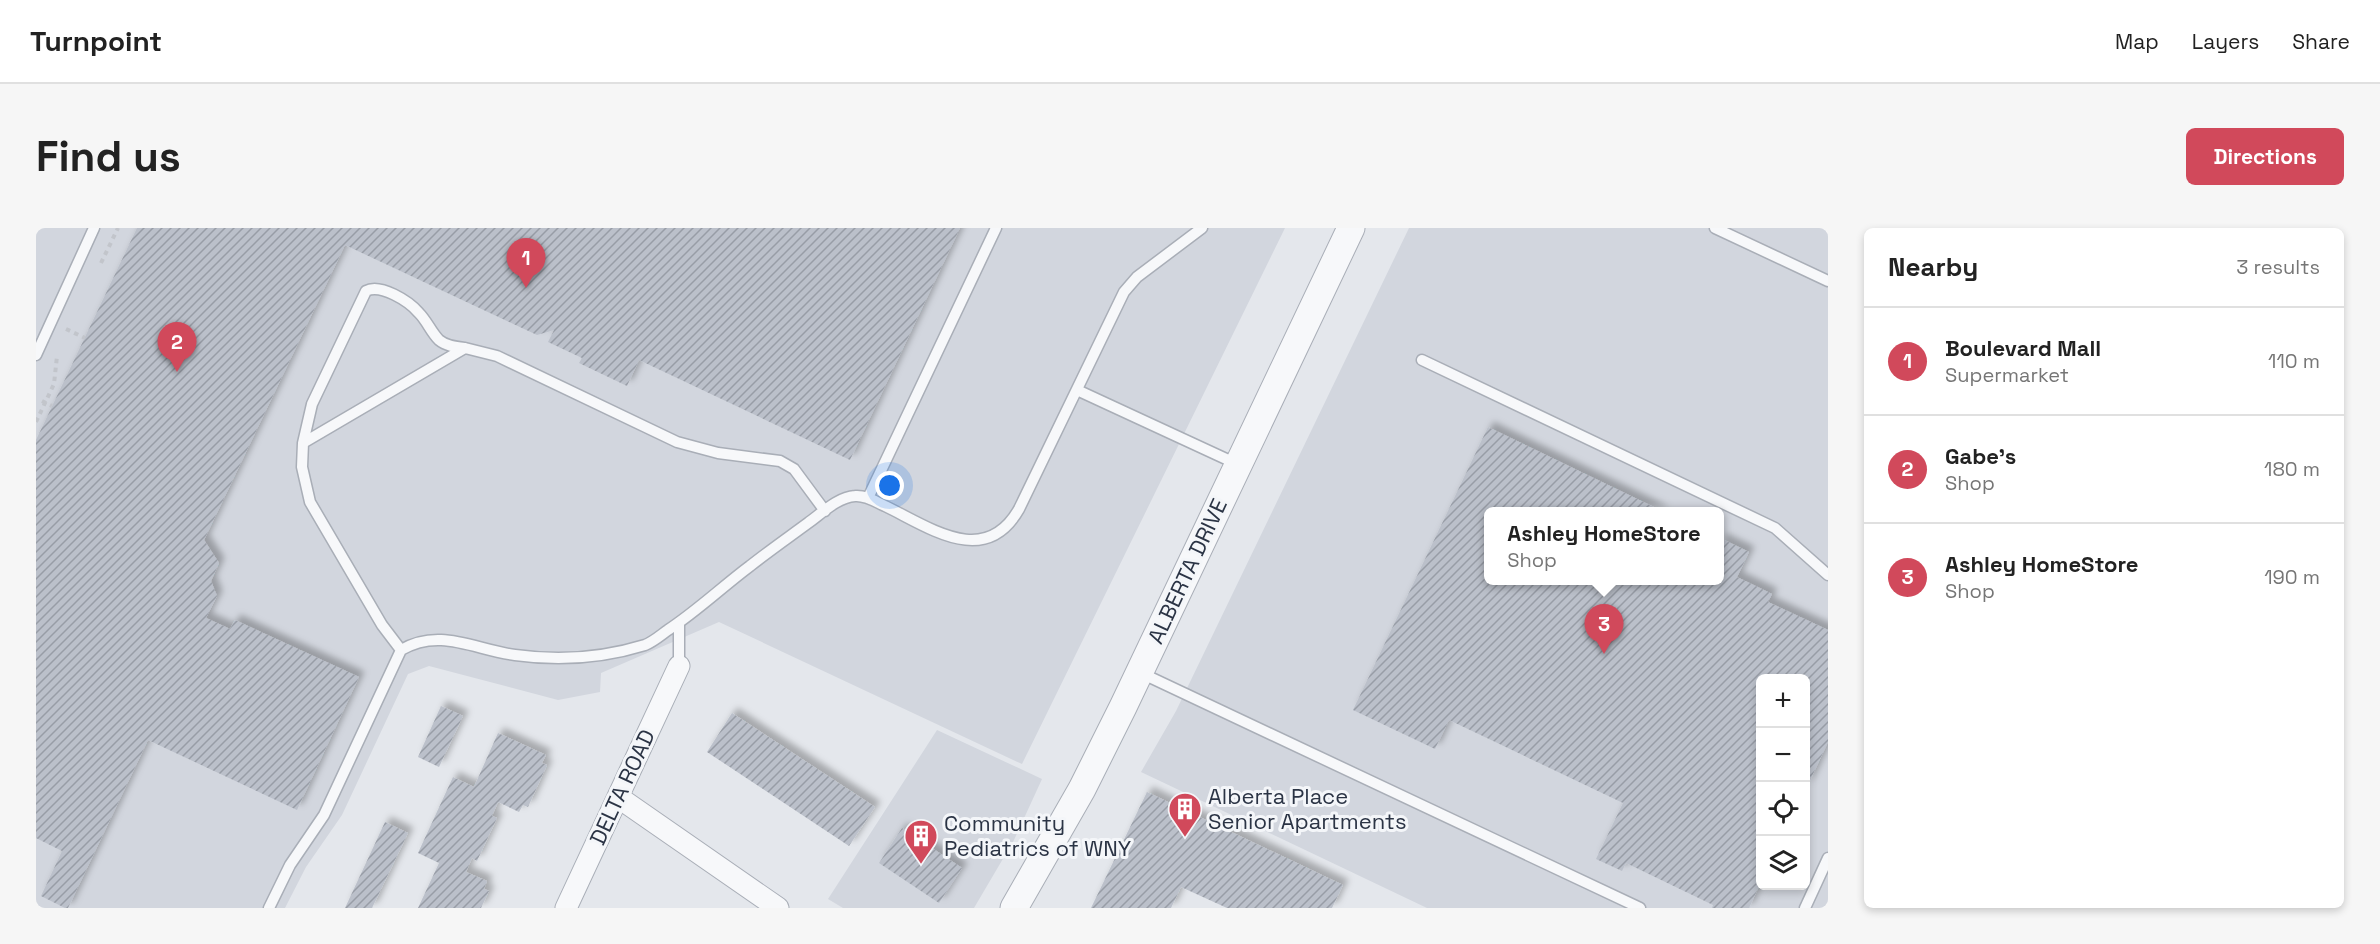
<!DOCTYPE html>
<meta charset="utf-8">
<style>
:root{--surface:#fff;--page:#f6f6f6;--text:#222;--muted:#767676;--line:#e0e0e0;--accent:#d1495b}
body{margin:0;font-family:"Space Grotesk",sans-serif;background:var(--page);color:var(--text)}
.controls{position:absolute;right:18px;bottom:18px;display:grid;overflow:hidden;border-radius:9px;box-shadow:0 3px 9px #0003}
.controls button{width:54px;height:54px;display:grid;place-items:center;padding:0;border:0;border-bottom:2px solid var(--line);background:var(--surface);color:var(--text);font:30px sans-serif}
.you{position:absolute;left:854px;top:258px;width:21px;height:21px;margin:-15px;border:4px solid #fff;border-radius:50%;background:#1a73e8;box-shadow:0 0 0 9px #1a73e833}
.badge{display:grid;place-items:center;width:39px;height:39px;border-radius:50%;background:var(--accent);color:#fff;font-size:20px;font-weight:700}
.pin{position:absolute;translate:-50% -50px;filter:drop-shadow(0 2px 3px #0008)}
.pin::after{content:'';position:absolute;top:32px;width:21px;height:18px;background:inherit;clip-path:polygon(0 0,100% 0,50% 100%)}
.popup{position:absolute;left:1448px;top:279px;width:240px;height:78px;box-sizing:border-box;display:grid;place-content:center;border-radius:9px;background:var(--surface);filter:drop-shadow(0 2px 4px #0005);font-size:20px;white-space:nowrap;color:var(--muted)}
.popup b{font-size:22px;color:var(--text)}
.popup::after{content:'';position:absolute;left:50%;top:100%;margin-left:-12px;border:12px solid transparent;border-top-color:var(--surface)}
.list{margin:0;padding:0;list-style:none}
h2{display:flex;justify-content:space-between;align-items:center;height:78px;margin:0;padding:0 24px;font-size:26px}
h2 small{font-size:20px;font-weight:400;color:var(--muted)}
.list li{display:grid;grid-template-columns:39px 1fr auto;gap:18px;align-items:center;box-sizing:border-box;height:108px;padding:0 24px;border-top:2px solid var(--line)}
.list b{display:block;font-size:22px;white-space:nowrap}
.list p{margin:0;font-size:20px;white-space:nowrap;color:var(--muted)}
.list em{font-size:20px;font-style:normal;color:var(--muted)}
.icon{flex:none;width:33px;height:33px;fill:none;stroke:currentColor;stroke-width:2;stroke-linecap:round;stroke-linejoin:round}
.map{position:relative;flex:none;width:1792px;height:680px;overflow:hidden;border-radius:9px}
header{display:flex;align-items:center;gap:36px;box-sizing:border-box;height:84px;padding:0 30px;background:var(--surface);border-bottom:2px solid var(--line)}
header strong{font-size:28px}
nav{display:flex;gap:33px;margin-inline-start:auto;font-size:21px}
.intro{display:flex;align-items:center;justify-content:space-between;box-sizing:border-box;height:144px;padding:0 36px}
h1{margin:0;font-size:42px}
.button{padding:15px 27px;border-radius:9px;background:var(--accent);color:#fff;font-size:21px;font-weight:700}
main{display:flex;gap:36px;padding:0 36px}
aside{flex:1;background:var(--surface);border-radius:9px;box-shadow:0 3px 9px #0003}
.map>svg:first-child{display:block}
</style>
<header>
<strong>Turnpoint</strong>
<nav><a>Map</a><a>Layers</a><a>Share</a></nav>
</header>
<div class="intro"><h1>Find us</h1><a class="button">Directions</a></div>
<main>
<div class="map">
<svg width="1792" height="680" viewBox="0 0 1792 680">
<defs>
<pattern id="building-hatch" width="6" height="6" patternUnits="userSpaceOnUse" patternTransform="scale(1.5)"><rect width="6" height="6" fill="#bbc0ca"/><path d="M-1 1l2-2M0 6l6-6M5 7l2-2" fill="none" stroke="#989da6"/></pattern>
<filter id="shadow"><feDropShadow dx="5.5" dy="-5.5" stdDeviation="3" flood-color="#0004"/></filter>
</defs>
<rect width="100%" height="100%" fill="#e4e7ec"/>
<path fill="#d2d6de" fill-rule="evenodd" d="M0,0H1249L986,536L683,394L565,445L564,464L522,472L393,438L372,446L306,587L270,639L249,680H0Z
M1373,0H1792V680H1391L1105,544L1140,483ZM1452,284H1684V352H1452ZM1724,451H1770V658H1724Z
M901,502L1006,551L978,612L938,680H807L792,671Z"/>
<path fill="url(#building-hatch)" filter="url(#shadow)" d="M101,0H924L814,232L603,132L591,158L543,135L546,130L512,114L518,102L501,107L309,17L168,312L183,335L175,353L181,368L170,390L194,401L199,392L323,449L261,582L112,512L32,680H29L5,668L26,623L0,610V212Z
M1452,199L1628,284H1452V352H1684V310L1713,324L1701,349L1736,366L1732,374L1792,402V514L1770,561V451H1724V656L1713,680H1676L1677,677L1590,635L1586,643L1560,631L1587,575L1413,492L1399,521L1317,482Z
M405,478L427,488L403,539L382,529Z
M696,485L839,579L813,618L671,524Z
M462,505L510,527L506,535L511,537L492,579L487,577L483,584L462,574L456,588L461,590L441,633L436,630L430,644L451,653L448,661L453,663L445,680H382L403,635L382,625L417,549L438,559Z
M1111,564L1307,657L1296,680H1191L1145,659L1135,680H1055Z
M349,594L372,605L336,680H309Z
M866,600L926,640L903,675L843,635Z"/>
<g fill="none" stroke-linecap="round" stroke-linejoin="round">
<g stroke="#a9aeb7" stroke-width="13">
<path id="service" d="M1679,0L1792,53
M0,127L58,0
M1386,132L1739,300L1792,347
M1041,162L1201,236
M267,215L276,176L330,63C344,55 373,73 383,85C391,93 395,104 403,112C410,118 420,119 429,120
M832,270L960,0
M365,422L346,397L274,274L266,239L267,215L429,120L461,128L641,214L682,225L744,233L758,241L789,283
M643,438V395
M1105,445L1604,680
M233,680L254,637L288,587L365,422C404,399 439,422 479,427C522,433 567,430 609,417C617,414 625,407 632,402C661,383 686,359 714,338C733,323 753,309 772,295C786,285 802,269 819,268C830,267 840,274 849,278C893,299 949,341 983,281L1088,64L1101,49L1166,0
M1769,680L1792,630"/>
</g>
<g stroke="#a9aeb7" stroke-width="23">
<path id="minor" d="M582,569L742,680
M530,680L643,438"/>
</g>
<g stroke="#a9aeb7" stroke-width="29">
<path id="tertiary" d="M978,680L1046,561L1087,479L1315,0"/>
</g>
<path stroke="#c2c5cb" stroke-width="4" stroke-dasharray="4.5 4.5" stroke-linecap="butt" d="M65,35L82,0
M30,101L49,110
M6,173L16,178
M0,194L18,156L21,128"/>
<use href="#service" stroke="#f7f8fa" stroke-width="10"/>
<use href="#minor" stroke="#f7f8fa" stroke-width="21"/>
<use href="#tertiary" stroke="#f7f8fa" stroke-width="27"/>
</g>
<defs>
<g id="building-pin" transform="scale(1.725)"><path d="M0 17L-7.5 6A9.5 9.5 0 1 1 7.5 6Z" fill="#d1495b" stroke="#f4f6f9"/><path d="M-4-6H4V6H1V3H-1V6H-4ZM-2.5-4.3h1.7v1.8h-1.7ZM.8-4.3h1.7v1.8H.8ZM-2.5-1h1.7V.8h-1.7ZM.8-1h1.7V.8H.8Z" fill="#fff"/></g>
</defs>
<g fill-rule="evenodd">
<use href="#building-pin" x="1149" y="581"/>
<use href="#building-pin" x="885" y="608"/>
</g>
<g text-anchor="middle" stroke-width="6" stroke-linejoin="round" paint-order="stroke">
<g font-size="22" fill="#2b3445" stroke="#f4f6f9">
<text transform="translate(1151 343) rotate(-65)" y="8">ALBERTA DRIVE</text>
<text transform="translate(586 559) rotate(-65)" y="8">DELTA ROAD</text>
</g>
<g font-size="22" fill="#2b3445" stroke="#f4f6f9" text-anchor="start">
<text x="1172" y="576">Alberta Place<tspan x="1172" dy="25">Senior Apartments</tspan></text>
<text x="908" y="603">Community<tspan x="908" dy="25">Pediatrics of WNY</tspan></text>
</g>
</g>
</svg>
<div class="controls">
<button>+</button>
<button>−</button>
<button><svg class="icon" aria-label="locate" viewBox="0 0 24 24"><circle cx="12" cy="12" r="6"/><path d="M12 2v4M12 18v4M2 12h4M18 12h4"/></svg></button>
<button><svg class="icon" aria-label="layers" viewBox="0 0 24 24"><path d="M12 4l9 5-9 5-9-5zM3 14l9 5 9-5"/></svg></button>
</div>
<div class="you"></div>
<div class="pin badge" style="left:490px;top:60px">1</div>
<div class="pin badge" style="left:141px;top:144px">2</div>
<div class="pin badge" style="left:1568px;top:426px">3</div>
<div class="popup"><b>Ashley HomeStore</b>Shop</div>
</div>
<aside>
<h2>Nearby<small>3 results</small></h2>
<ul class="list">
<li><span class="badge">1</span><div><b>Boulevard Mall</b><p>Supermarket</p></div><em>110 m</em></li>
<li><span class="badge">2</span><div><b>Gabe's</b><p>Shop</p></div><em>180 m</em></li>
<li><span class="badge">3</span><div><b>Ashley HomeStore</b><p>Shop</p></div><em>190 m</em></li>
</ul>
</aside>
</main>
